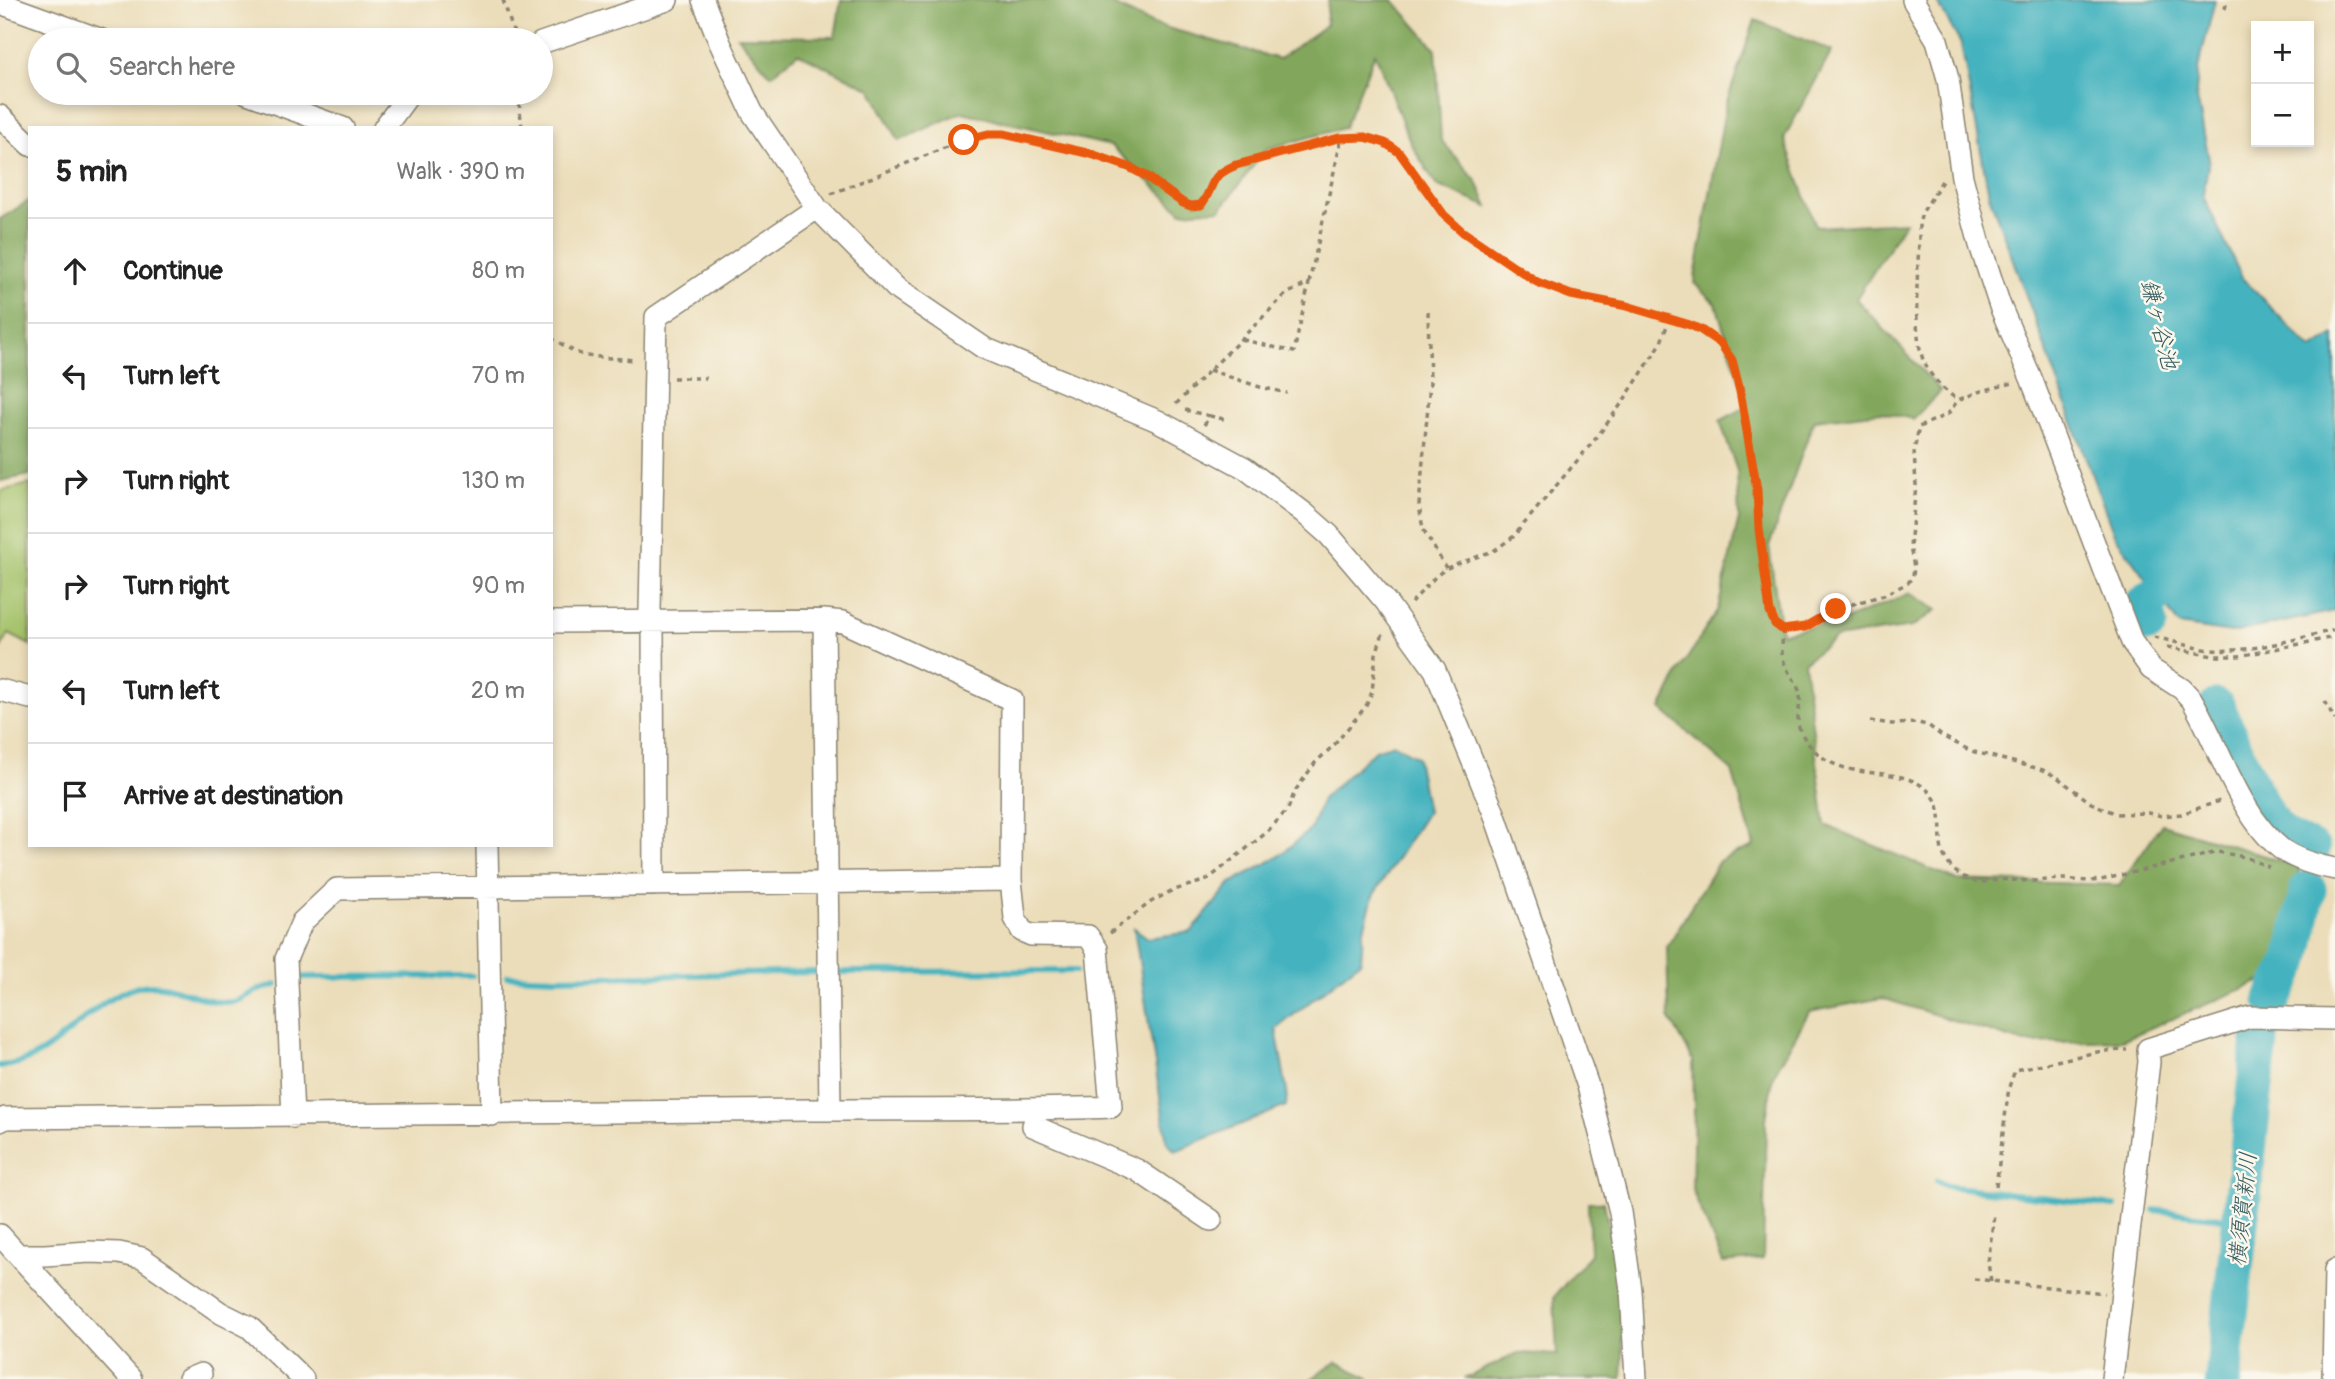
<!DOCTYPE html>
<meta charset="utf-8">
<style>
:root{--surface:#fff;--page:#f6f6f6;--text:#222;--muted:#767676;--line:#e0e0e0}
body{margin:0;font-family:Pangolin,"Klee One",sans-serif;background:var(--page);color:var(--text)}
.controls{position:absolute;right:21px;top:21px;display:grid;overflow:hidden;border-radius:0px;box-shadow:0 4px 10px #0003}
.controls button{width:63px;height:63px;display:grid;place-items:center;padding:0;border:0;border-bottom:2px solid var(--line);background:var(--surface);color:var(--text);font:35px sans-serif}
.stop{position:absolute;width:21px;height:21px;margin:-16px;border:5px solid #ea580c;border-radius:50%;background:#fff}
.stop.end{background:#ea580c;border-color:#fff;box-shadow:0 2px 7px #0008}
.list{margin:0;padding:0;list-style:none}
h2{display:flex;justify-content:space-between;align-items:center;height:91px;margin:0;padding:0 28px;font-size:30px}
h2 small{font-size:23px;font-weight:400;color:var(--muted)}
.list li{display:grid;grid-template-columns:46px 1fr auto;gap:21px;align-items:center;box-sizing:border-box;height:105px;padding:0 28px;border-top:2px solid var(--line)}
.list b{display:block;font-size:26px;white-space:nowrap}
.list em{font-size:23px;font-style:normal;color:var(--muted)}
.icon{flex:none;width:38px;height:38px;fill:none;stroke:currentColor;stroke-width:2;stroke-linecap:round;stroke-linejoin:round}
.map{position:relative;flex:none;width:2335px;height:1379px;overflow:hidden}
.search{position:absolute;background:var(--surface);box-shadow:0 4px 10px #0003;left:28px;top:28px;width:525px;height:77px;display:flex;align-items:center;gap:18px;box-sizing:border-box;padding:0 24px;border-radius:38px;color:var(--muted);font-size:26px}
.panel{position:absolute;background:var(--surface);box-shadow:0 4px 10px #0003;left:28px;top:126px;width:525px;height:721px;border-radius:0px}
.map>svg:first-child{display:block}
</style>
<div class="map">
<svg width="2335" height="1379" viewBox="0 0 2335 1379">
<rect width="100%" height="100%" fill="#fbf7ec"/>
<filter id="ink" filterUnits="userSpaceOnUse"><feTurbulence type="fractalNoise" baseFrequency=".0143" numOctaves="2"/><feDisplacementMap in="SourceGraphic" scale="14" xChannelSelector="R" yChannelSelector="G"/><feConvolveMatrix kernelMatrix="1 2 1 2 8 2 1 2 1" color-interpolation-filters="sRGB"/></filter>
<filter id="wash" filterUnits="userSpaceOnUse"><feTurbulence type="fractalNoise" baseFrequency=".00686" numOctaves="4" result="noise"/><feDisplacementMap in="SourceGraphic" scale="28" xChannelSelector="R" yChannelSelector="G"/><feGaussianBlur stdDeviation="1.57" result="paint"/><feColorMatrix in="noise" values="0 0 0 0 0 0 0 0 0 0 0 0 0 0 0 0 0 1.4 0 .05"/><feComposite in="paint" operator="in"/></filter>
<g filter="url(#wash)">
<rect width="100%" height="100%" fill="#ebddb9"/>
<path fill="#a3c168" stroke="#67764a" stroke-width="2" d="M30,484V645L9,634L0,649V491Z"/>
<path fill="#82a75c" stroke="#566944" stroke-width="2" d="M841,0H1103L1153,24L1279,59L1326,25L1328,0H1393L1436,49L1441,140L1477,182L1488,207L1436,185L1411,144L1375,53L1344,128L1266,149L1221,209L1182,212L1111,146L962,112L899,141L871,89L798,53L771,75L737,36L835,37Z
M1755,20L1832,51L1784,138L1816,227L1905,222L1856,299L1941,391L1913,419L1881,412L1814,420L1769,546L1781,633L1848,619L1910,593L1937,610L1912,627L1835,638L1804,662L1825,825L1956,880L2119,885L2162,824L2300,867L2271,977L2122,1040L2025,1043L1882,998L1809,1012L1773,1076L1766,1120L1763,1259L1723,1263L1692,1190L1694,1108L1693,1060L1669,1017L1667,947L1719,861L1754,846L1732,771L1661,709L1680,670L1718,609L1739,518L1737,471L1720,421L1747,406L1716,304L1694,283L1726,104Z
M30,200V475L0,481V219Z
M1588,1202H1604C1615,1260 1626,1320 1622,1379H1464L1518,1353L1557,1355L1554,1297L1590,1254Z
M1337,1362L1370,1379H1311Z"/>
<path fill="#44b3bf" stroke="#386f75" stroke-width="2" d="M1936,0H2215L2198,70L2196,93L2209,159L2203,196L2242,278L2311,349L2335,335V611L2232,633L2179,625L2114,534L1989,195L1961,44Z
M1394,744L1417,757L1427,812L1373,896L1363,933L1361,961L1276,1029L1287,1091L1286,1106L1175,1151L1167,1142L1134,928L1148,938L1191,932L1231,883L1278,857L1311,829L1322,799L1375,750Z"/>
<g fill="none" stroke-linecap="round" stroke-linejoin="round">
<path stroke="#44b3bf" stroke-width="6" d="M839,972L1076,971
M507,976L557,978L816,972
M294,980L304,977L472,976
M0,1066C56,1064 84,1001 137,987C170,978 199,1005 232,1002C240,1002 248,994 256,991C262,988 270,987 276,985
M1937,1181L1947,1186L2115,1206
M2154,1210L2240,1220"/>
<path stroke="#44b3bf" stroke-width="37" d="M2149,624L2143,604L2199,566
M2217,707C2231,739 2258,813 2282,834C2291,841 2302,845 2312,849
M2273,999L2293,960L2308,889
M2223,1379L2260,1040"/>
</g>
</g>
<g filter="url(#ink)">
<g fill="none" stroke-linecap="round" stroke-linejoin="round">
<g stroke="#8b8472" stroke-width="24">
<path id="minor" d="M703,0L720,43L752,112L817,208L896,288L984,348L1158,421L1245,468L1304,513L1329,535L1386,602L1435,670L1494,813L1588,1086L1620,1212L1631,1290L1636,1379
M1913,0L1937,40L1948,79L1962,177L1980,245L2000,306L2031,378L2132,642L2151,669L2182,689L2192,700C2218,744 2240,816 2280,848C2294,859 2317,866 2335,869
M0,3L102,40
M541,43L667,0
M247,93L343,128
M0,116L30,145
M384,128L410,93
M824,620L830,1110
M0,690L30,698
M487,845L492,1115
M654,885L653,622L650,611L656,317L817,208
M1038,1110L1033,1126L1137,1170L1211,1220
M293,1117L286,959L302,922L337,889L1011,880
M0,1121L5,1118C273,1117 542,1115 811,1110C911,1109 1011,1111 1111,1107L1097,949L1088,936L1031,935L1022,931L1015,918L1011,880L1012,700L843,622L824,620L551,622
M0,1235L18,1255H45L89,1252L119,1253L142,1258L221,1313L249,1327L303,1379
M18,1255L131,1379
M189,1379L201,1374
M2112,1379L2149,1062L2148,1049L2250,1017L2335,1019
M2333,1379L2335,1270"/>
</g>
<path stroke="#8b8472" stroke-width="3.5" stroke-dasharray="5 5" stroke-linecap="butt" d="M503,0L516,40
M2225,9L2227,0
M518,93L522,128
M1942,181L1922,213L1919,224C1920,260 1910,334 1925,364C1932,379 1945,391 1958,400
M831,194L964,140L988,134L1004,133L1091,154L1146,176L1183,203L1191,206L1201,205C1217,184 1206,178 1236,165L1339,138L1365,137L1385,143L1399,152L1444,215L1463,232L1507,263L1551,288L1571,295L1627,306L1669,320L1660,345L1622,403L1597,437L1513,537L1495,550L1447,568L1436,576L1411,603
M1309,283L1340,145L1339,138
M1428,311L1430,383L1419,505L1423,529L1446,568
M1669,320L1701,329L1720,343L1732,360L1740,391L1757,490L1770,612L1775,624L1783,630L1805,627L1836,609L1884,595L1908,583L1913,576L1914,567L1910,547L1916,485L1914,451L1919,427L1948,414L1958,400L1978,392L2013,383
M551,338L575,352L586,356L635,360
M1209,370L1260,387L1287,393
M673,378H706
M1176,404L1286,294L1309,283L1294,352L1240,339
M1185,410L1210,416
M1204,425L1210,416L1228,420
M1783,630C1783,640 1780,652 1784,662C1788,674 1798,682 1800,695C1801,706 1796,716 1799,727C1803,739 1812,749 1821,756C1853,781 1894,766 1922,786C1944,800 1940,820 1941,843C1941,858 1954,874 1968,879C1980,884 1988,881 2000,880C2010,879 2021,881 2032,881C2042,881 2053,879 2064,879C2077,880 2088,882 2101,880L2218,852L2245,857L2269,867
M2154,637C2174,641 2192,648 2212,650C2251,653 2297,638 2335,630
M2167,647L2213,656H2239L2335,637
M2325,701L2335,720
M1870,721L1892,724L1919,723L1929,726L1942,736L1971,751L2043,770L2057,777L2091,803L2117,814L2148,813L2162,816L2181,814L2220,801
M1110,933L1151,902L1171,891L1207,880L1266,833L1288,809L1295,791L1315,763L1335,744L1366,706L1372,692L1376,654L1383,633
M1996,1186L2009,1087L2015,1070L2102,1051L2127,1050
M1974,1279L2104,1293
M1991,1281L1988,1263L1994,1214"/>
<use href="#minor" stroke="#fff" stroke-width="21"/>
</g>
</g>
<g fill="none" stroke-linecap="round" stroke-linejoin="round" filter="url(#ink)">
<path stroke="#ea580c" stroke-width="9" d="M964,140L988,134H1004L1091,154L1129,167L1146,176L1183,203L1191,206L1201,205C1217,184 1206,178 1236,165L1339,138L1365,137L1385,143L1399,152L1444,215L1463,232L1537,282L1571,295L1627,306L1690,325L1701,330L1720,343L1732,360L1740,391L1757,490L1759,529L1770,612L1775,624L1783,630L1805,627L1836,609"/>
</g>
<g text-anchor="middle" stroke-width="5" stroke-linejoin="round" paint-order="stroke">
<g font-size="23" font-style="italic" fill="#345b5f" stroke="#fbf7ec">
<text transform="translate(2160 324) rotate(76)" y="8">鎌ヶ谷池</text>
<text transform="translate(2242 1209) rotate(-84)" y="8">横須賀新川</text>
</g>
</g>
</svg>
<div class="controls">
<button>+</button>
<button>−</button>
</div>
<div class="stop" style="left:964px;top:140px"></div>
<div class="stop end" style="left:1836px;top:609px"></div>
<div class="search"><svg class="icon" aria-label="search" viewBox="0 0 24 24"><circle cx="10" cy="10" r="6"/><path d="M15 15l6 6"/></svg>Search here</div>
<section class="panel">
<h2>5 min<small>Walk · 390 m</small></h2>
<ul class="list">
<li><svg class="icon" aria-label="ahead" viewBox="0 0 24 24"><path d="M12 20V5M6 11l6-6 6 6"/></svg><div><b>Continue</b></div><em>80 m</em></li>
<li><svg class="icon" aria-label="left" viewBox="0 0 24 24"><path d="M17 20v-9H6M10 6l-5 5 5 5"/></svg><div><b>Turn left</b></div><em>70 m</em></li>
<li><svg class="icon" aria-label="right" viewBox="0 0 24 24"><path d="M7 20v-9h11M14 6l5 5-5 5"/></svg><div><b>Turn right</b></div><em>130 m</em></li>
<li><svg class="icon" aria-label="right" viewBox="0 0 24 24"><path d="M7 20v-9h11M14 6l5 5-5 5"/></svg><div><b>Turn right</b></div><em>90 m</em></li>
<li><svg class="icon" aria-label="left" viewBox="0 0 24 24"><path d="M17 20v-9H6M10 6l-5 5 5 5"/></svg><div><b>Turn left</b></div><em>20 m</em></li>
<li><svg class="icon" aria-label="arrive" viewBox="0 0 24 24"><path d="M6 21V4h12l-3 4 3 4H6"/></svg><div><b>Arrive at destination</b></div></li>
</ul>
</section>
</div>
